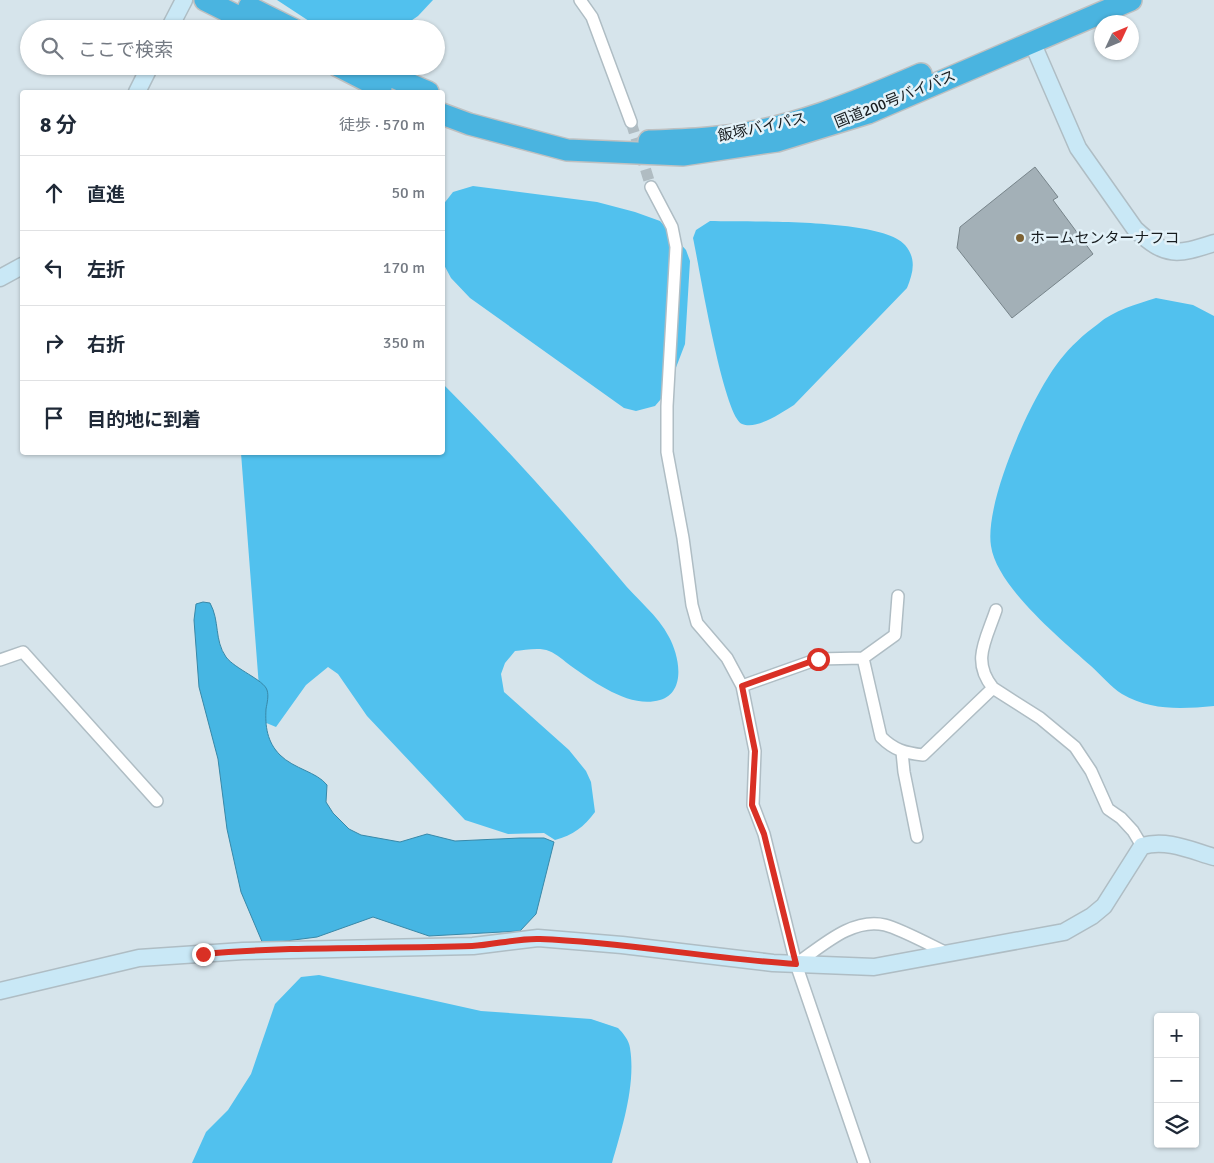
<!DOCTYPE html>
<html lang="ja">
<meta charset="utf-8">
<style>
:root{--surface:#fff;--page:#f2f2f3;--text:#1f2937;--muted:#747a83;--line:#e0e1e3}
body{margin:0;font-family:Signika,"Noto Sans JP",sans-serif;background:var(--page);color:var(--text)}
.controls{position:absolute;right:15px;bottom:15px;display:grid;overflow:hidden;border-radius:5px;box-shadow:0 1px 4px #0004}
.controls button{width:45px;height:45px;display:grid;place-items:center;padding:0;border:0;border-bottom:1px solid var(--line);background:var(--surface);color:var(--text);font:25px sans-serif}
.compass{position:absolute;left:1094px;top:15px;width:45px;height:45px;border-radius:50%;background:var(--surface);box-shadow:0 1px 4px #0004;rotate:46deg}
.stop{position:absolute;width:15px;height:15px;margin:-11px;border:4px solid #d93025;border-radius:50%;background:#fff}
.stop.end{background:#d93025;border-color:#fff;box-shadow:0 1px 5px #0008}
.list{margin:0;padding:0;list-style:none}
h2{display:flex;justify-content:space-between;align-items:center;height:65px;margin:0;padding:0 20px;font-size:21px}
h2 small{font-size:16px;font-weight:400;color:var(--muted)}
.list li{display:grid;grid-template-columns:32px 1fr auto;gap:15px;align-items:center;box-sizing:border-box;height:75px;padding:0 20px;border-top:1px solid var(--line)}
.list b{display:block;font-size:19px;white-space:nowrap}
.list em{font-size:16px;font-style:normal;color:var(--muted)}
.icon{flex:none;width:28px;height:28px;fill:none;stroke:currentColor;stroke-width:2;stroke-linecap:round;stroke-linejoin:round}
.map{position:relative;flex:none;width:1214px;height:1163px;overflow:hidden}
.search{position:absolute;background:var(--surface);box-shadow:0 1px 4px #0004;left:20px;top:20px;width:425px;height:55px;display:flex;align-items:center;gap:12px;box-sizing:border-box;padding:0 18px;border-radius:28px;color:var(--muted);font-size:19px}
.panel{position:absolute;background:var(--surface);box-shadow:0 1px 4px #0004;left:20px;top:90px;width:425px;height:365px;border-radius:5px}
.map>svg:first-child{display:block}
</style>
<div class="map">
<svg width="1214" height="1163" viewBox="0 0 1214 1163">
<rect width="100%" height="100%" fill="#d6e4eb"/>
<path fill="#51c1ee" d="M277,0H433L418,16L399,29H333L309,21Z
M473,186L597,202L635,212L660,221L686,250L690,261L685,344L672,378L661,399L655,406L636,411L624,408L470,298L451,278L443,263L442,206L453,192Z
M710,221C749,222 882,218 905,245C917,259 913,273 907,288L794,405C781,413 757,430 742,424C723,415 699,265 693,238L696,230Z
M1156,298L1193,305L1214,316V706C1182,709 1151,711 1122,694C1111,687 1101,675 1091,666C1061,639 997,587 991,546C984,502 1032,395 1060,360C1070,347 1084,334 1098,324C1114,310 1137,304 1156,298Z
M443,384C505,446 564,512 621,580C636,599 658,615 669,637C679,655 687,692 660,700C630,709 594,682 571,666C564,661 557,654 549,651C540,647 525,650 515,651L505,663L501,674L504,692L569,750L586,771L591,782L595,812C584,827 573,835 555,840L544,833L508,834L465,820L367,716L338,674L328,667L306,685L276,727L264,722L261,713L241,453L442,452Z
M319,975L481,1011L591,1019L618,1028C623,1033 629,1040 630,1048C636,1085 622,1128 612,1163H192L206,1132L228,1110L251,1074L275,1004L301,977Z"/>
<path fill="#46b6e3" stroke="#3888a8" d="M203,602L210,603C220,621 214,640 226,657C235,669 264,680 267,690C269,696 267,703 266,709C265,726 267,742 280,755C294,769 317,772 327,785L326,802L333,813L349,829L361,835L400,842L427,834L455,841L520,838H544L554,842L536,914L520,931L429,936L373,917L317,937L263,944L241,892L227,829L218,759L199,687L194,620L196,604Z"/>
<path fill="#a3b0b7" stroke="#77848a" d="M1035,167L1058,197L1053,200L1093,254L1012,318L957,248L960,227Z"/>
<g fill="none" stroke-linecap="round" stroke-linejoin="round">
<path stroke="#b0bcc2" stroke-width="11" stroke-dasharray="11 5.5" stroke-linecap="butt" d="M631,122L651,187"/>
<g stroke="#afbdc4" stroke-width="14">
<path id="street" d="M580,0L592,17L631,122
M651,187L672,227L676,247L667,406V452L683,538L692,605L697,623L727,658L742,686L755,751L753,805L764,834L796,964L864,1163
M863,658L895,635L898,596
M0,660L23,652L157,801
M742,686L818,659L863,658L881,737C894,750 905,753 923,755L993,688L1040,718L1075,747L1091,771L1108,809L1121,818L1133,831L1142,846
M993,688C971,661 986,640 996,610
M902,752L904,772L917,837
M796,964C821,947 852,917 885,925C901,929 932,946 949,954"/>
</g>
<g stroke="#afbdc4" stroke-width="19">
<path id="secondary" d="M169,29L184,0
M1032,42L1078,148L1135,229C1166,258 1177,255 1214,243
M137,92L150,66
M0,278L22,266
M0,991L139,958L243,951L473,946L538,938L622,945L773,963L874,967L1064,932L1092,916L1104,906L1142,846C1167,839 1190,850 1214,857"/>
</g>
<g stroke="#bec0c1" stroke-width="24">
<path id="highway" d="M205,0L263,29
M249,7L293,29
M338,66L381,88
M367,66L428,92
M442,114L469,124L567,150L683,155L777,141L868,113L1131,0
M649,141C672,140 695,140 718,137C789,130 856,102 921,74"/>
</g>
<use href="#street" stroke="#fff" stroke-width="11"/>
<use href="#secondary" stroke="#c9e8f6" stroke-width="16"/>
<use href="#highway" stroke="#4ab4e0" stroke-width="21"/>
</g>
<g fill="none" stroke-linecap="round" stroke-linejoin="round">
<path stroke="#d93025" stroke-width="6" d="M203,954C293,946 382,949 472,946C494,945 517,938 540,939C625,942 710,959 796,964L764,834L752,805L755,751L742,686L818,659"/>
</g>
<circle fill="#7d6234" stroke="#e3f2f9" stroke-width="2" cx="1020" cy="238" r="5"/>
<g text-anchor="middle" stroke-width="5" stroke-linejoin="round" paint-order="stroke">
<g font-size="15" fill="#181d20" stroke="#e3f2f9">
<text transform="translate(895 99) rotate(-22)" y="5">国道200号バイパス</text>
<text transform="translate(762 127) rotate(-12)" y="5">飯塚バイパス</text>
</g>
<g font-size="15" fill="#181d20" stroke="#e3f2f9" text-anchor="start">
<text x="1030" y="243">ホームセンターナフコ</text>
</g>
</g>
</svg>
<div class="controls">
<button>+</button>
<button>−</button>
<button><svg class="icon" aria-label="layers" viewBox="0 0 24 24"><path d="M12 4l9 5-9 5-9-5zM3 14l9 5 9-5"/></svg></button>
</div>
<svg class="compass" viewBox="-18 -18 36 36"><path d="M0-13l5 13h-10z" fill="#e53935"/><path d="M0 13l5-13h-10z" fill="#747a83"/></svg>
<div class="stop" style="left:818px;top:659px"></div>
<div class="stop end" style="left:203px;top:954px"></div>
<div class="search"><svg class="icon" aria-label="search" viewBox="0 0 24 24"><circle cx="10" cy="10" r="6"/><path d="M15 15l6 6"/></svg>ここで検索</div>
<section class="panel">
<h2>8 分<small>徒歩 · 570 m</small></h2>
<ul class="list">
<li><svg class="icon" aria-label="ahead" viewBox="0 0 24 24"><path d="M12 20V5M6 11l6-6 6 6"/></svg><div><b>直進</b></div><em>50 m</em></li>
<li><svg class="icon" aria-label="left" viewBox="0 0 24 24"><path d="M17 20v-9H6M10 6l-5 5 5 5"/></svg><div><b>左折</b></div><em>170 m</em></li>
<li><svg class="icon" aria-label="right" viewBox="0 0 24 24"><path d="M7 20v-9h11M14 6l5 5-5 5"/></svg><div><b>右折</b></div><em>350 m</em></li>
<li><svg class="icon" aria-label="arrive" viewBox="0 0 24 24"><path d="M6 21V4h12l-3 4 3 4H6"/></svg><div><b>目的地に到着</b></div></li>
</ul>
</section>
</div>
